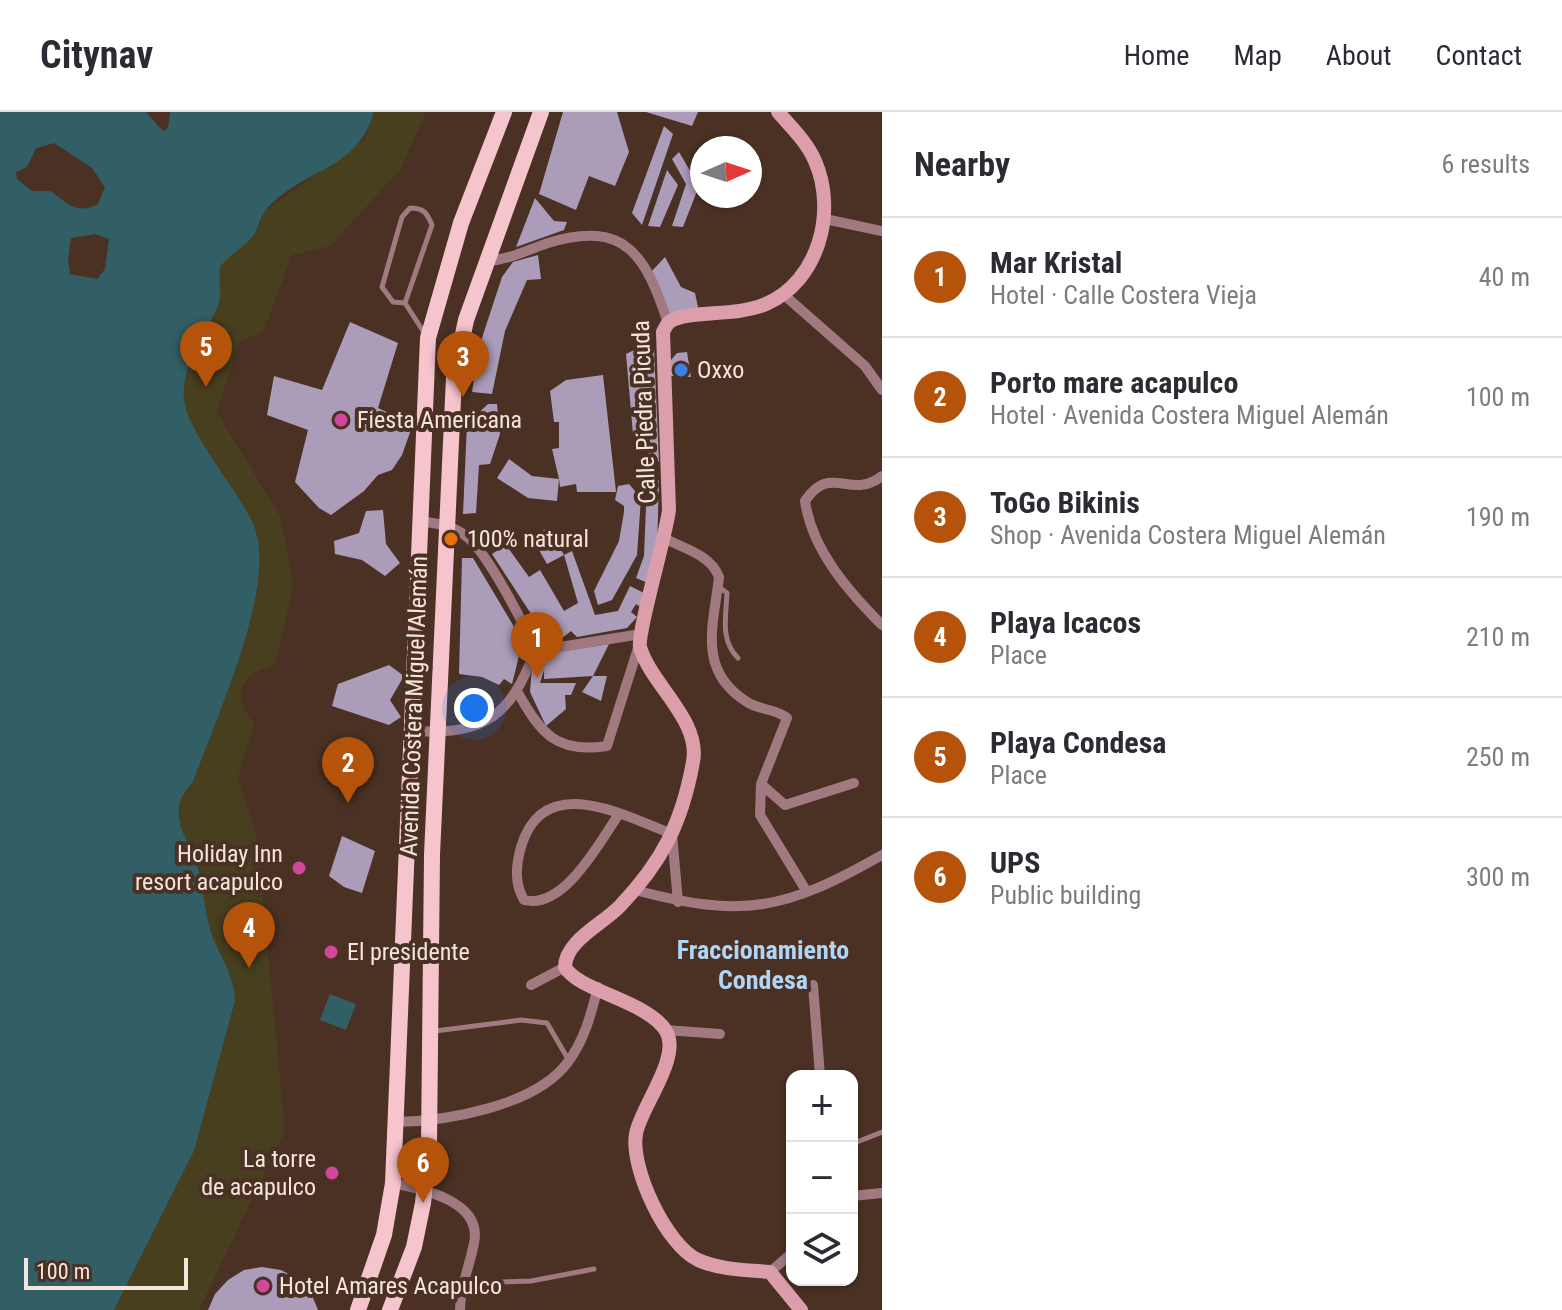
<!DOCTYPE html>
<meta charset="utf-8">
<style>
:root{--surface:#fff;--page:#f2f2f3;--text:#2b2b33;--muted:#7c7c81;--line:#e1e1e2;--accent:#b45309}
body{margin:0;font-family:"Roboto Condensed",sans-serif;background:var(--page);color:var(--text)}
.controls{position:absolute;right:24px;bottom:24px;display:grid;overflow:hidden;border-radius:16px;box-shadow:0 2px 6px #0004}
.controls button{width:72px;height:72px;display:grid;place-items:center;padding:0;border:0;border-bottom:2px solid var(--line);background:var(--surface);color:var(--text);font:40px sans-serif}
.compass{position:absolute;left:690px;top:24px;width:72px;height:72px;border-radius:50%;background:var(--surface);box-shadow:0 2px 6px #0004;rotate:87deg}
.scale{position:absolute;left:24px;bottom:20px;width:164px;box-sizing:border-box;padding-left:8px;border:4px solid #f5e5dc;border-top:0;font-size:22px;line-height:28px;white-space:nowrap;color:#f5e5dc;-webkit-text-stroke:6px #4a3123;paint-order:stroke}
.you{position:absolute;left:474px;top:596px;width:28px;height:28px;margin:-20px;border:6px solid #fff;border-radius:50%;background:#1a73e8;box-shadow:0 0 0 12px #1a73e833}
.badge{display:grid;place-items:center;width:52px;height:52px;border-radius:50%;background:var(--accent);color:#fff;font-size:26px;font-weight:700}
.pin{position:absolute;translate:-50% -66px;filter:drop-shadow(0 2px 4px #0008)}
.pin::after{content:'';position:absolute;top:42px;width:28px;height:24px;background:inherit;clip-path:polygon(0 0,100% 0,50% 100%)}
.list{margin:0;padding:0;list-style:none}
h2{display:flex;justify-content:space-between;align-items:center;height:104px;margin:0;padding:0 32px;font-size:34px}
h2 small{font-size:26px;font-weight:400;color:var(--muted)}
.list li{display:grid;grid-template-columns:52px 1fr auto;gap:24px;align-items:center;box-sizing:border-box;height:120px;padding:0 32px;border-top:2px solid var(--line)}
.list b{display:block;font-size:30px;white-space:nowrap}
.list p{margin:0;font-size:26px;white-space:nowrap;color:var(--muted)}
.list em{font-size:26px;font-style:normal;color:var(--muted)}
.icon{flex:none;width:44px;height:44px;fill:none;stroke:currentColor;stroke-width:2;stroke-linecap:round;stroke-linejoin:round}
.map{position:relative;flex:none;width:882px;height:1198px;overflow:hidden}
header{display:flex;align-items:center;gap:48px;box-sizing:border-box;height:112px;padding:0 40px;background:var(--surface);border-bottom:2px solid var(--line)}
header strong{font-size:38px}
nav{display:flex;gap:44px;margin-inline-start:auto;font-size:28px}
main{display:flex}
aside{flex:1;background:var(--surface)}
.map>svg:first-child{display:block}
</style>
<header>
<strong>Citynav</strong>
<nav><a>Home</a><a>Map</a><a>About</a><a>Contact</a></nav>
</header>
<main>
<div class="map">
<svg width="882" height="1198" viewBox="0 0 882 1198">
<rect width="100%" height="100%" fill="#4a3123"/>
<path fill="#483f1f" d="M374,0H426L401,57L330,134L292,143L263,220L239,230L217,300L281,406L293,475L276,550C270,557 262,556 254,561C236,574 239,598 255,611L238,665L257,725L285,1019L199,1198H114L194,1039L235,889C234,864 223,849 213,826C204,802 205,773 196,748C189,730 177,717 179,696C180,685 186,678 193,670C215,608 278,476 254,414C240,379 188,324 184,287C181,255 205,223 217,196C223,183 218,169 219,155L259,116L265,99L365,27Z"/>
<path fill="#315f65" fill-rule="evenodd" d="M0,0H146L163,19L168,16L170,0H374C356,61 303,55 266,98C260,105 259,117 252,125C243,136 229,143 220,155C218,168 223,183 217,196C205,223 181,255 184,287C188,323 240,379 254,414C278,475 215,608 193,670C186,678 180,685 179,696C177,717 189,730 196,748C204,773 204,802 213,826C223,849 234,864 235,889L194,1039L114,1198H0ZM54,31L92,56L105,75L98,92C76,104 67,90 50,79H32L17,67L16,60L27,55L36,36ZM95,122L109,127L105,157L97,167L70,162L68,148L71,126Z
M330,882L356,892L346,918L320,908Z"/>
<path fill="#ab9cb9" d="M563,0H617L629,40L615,74L589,64L576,98L539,82Z
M646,0H698L692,14Z
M664,14L673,22L642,113L632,101Z
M679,40L699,74L683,115L672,114L686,72L672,47Z
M667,58L678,73L660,115L648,114Z
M535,86L554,109L567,110L564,118L516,135Z
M538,143L541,167L527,168L505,219L492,282L472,280L478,238L502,165L513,150Z
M665,145L681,175L695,181L699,200L669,202L650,161Z
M350,210L398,231L378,296L413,312L402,343L392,358L378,363L364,379L331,403L319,396L295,370L308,318L267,303L274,264L322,278Z
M636,237H654L659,349L650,353L645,320L633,322L626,242Z
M687,240L691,265L671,264V248L677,241Z
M603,263L616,380H577L576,372L560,375L559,367L557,389L528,386L497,366L509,347L532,364L559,367L552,337L559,336V310H554L550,279L566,268Z
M488,292H497L500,322L490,352L479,353L476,401L463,402L467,312Z
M659,368L657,439L650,472L636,466L644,444L647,370Z
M629,372L641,386L637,443L612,488L598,493L594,479L619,429L624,400V394L615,388L618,374Z
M383,398L386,432L400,451L385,464L362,448L335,442L334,429L359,421L366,399Z
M548,415L564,443L547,452L532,426Z
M506,433L529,465L540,458L564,499L578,491L564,443L572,439L595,503L618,499L630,474L648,483L642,496L636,492L631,500L637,505L627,516L577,525L571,519L561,527L557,522L548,528L492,442Z
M462,446H473L513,513L521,534L513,537L520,540L512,572L504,567L499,573L482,565L459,562Z
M609,532L593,564L544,567V558L540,571H576L571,583H565L566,597L546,614L530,580L532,554L538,543Z
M389,553L404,564L390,588L401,605L389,613L332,594L338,572Z
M593,564H607L601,589L582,580Z
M342,724L375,739L362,781L344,775L329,764Z
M262,1155L281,1158L298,1167L311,1181L318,1198H208L215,1182L228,1168L244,1158Z"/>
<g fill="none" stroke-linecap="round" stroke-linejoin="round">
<path stroke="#a17981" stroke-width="5" d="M405,191L393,190L382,175L402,105L410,96C424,96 427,101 432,113L405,191L425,222
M719,475L727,481C726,505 720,528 738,546
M435,919L521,908L547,911L568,947
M852,1032L882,1020
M465,1171L531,1169L594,1157"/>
<path stroke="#a17981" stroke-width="10" d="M825,107L882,119
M488,149C511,147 527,138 548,131C627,107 646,145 668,211
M783,182L865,254L882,278
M882,364C850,389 831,350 805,389C812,438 848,479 882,513
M666,427C685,437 711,443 719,465C714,512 696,558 747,590C759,598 777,597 787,606L761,672L760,703L807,780
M535,539L641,522
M518,581C541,621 556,642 607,634L639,533
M414,619C486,623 510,604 535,539C525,513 487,440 466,424C452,413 435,411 418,409
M761,672L785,693L854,671
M619,702C599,731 564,798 524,788C514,771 516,753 521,735C544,659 622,703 672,722L678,790
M635,778C744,807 785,798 882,743
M531,873L565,855
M813,873L820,964
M666,918L720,922
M396,1010C447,1009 536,994 568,950C585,927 591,902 598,875
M393,1071C422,1077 483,1089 474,1131C470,1153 460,1175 460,1198
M852,1084L882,1081
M770,1160L792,1141"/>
<path stroke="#dc9eaa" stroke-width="14" d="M778,0C791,15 807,30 815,49C837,99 819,169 766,192C735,205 699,198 675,207C668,209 666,214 663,220L669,398C666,424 637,521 640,535C651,573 701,608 693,650C682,711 662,750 620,794C603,812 565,829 565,855C578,879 648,889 666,919C682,945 640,996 636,1022C630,1056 666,1133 698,1148C721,1158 746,1158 770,1160L801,1198"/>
<path stroke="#f5c4cd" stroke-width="16" d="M358,1198L384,1123L393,1071L428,226L461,111L504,0
M390,1198L414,1135L423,1091L429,1033L432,743L454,265L466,208L541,0"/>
</g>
<circle fill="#3f7fe0" stroke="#4a3123" stroke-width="3" cx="681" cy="258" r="8"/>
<g fill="#d1479c" stroke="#4a3123" stroke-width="3">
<circle cx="341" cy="308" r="8"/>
<circle cx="299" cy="756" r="8"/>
<circle cx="331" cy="840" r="8"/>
<circle cx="332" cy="1061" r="8"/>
<circle cx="263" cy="1174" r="8"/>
</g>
<circle fill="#e8710a" stroke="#4a3123" stroke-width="3" cx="451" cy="427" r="8"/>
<g text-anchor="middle" stroke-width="8" stroke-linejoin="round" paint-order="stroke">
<g font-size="24" fill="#f5e5dc" stroke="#4a3123" text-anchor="start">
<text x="697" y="266">Oxxo</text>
<text x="357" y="316">Fiesta Americana</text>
<text x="467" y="435">100% natural</text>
<text x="283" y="750" text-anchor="end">Holiday Inn<tspan x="283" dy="28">resort acapulco</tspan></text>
<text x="347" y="848">El presidente</text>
<text x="316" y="1055" text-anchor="end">La torre<tspan x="316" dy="28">de acapulco</tspan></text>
<text x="279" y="1182">Hotel Amares Acapulco</text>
</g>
<g font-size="24" fill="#f5e5dc" stroke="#4a3123">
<text transform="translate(644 300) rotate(-92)" y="8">Calle Piedra Picuda</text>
<text transform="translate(414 594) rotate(-88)" y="8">Avenida Costera Miguel Alemán</text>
</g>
<g font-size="26" font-weight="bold" fill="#afd6f5" stroke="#4a3123">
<text x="763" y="847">Fraccionamiento<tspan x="763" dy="30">Condesa</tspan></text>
</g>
</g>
</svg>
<div class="controls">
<button>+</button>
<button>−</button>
<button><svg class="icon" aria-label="layers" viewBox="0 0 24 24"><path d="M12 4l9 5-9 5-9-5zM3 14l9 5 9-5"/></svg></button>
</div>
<svg class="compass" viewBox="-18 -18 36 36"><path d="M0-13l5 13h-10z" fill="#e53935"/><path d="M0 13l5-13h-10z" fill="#7c7c81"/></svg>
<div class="scale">100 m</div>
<div class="you"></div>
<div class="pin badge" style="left:537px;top:566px">1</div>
<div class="pin badge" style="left:348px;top:691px">2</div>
<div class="pin badge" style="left:463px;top:285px">3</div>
<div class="pin badge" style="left:249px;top:856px">4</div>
<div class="pin badge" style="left:206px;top:275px">5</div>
<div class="pin badge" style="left:423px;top:1091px">6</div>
</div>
<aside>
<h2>Nearby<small>6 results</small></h2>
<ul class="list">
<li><span class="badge">1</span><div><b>Mar Kristal</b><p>Hotel · Calle Costera Vieja</p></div><em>40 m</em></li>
<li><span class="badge">2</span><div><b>Porto mare acapulco</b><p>Hotel · Avenida Costera Miguel Alemán</p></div><em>100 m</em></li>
<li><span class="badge">3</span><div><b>ToGo Bikinis</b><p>Shop · Avenida Costera Miguel Alemán</p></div><em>190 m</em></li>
<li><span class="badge">4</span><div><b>Playa Icacos</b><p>Place</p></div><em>210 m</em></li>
<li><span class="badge">5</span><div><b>Playa Condesa</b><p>Place</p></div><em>250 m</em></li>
<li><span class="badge">6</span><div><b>UPS</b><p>Public building</p></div><em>300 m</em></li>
</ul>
</aside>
</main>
